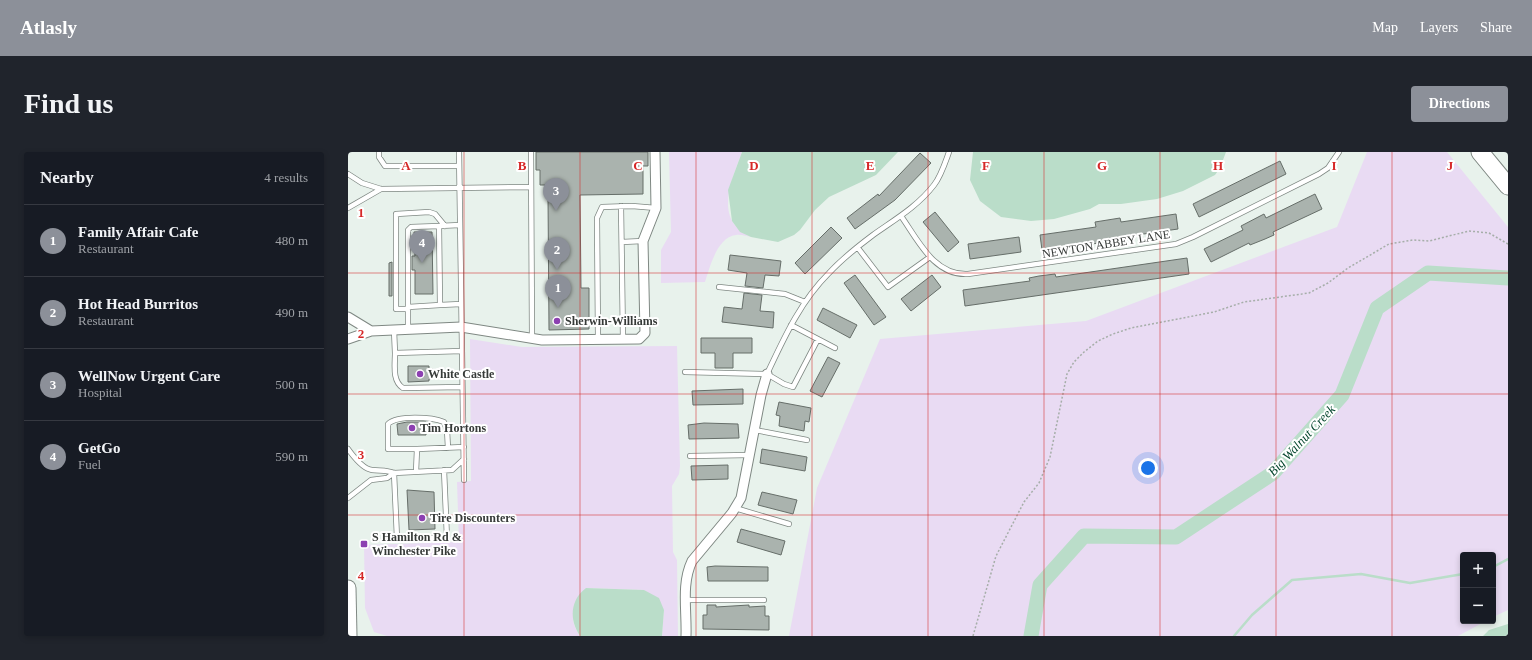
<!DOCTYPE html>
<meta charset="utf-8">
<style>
:root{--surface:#171b24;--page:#20242c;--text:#f1f3f6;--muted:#9ea1a6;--line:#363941;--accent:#8c9099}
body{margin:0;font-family:"Times New Roman",serif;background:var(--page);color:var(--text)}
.controls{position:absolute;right:12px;bottom:12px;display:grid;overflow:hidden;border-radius:4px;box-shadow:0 2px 6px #0003}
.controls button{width:36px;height:36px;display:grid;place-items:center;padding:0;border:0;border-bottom:1px solid var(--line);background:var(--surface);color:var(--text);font:20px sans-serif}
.you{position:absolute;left:800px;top:316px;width:14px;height:14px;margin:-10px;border:3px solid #fff;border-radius:50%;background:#1a73e8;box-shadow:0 0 0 6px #1a73e833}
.badge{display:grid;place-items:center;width:26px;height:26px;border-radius:50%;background:var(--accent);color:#fff;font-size:13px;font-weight:700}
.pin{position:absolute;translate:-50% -33px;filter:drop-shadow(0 1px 2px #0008)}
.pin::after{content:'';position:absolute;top:21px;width:14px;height:12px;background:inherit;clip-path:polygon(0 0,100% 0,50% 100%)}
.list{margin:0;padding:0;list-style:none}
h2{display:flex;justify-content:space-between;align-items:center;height:52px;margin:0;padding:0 16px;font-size:17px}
h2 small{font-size:13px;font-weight:400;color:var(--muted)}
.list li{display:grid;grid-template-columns:26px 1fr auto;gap:12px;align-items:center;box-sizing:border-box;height:72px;padding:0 16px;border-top:1px solid var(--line)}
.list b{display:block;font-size:15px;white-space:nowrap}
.list p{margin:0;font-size:13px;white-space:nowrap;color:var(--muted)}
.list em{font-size:13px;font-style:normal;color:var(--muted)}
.map{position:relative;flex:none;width:1160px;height:484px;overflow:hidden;border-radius:4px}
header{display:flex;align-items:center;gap:24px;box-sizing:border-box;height:56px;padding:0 20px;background:var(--accent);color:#fff}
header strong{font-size:19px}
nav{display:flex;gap:22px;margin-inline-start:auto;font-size:14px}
.intro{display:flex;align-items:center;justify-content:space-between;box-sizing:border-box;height:96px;padding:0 24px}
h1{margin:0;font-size:28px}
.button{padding:10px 18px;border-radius:4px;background:var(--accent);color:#fff;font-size:14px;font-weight:700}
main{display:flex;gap:24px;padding:0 24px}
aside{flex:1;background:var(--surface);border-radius:4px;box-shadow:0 2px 6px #0003}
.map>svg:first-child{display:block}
</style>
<header>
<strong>Atlasly</strong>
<nav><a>Map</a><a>Layers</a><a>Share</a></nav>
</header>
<div class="intro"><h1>Find us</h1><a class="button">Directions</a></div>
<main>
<aside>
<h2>Nearby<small>4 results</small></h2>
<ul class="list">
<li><span class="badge">1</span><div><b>Family Affair Cafe</b><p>Restaurant</p></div><em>480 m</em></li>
<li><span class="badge">2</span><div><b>Hot Head Burritos</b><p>Restaurant</p></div><em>490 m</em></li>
<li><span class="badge">3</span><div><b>WellNow Urgent Care</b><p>Hospital</p></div><em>500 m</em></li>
<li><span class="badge">4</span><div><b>GetGo</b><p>Fuel</p></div><em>590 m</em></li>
</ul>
</aside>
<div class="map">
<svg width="1160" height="484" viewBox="0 0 1160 484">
<rect width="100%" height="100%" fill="#e8f2ec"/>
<path fill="#e9dbf3" d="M321,0H394C383,30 365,68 403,85C398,84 392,82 388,83C369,85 362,115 357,130L313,131V98L323,80Z
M1019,0H1099L1160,75V458L1145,465V403H1115V469H1138L1110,484H441L469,336L532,187L738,169L989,75Z
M122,187L174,195L329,194L332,314L331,322L324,334L325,400L329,408L330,484H314L316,458L296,438L239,436C228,455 218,463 232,484H39L26,480L17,456L16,393L111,390L109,330L123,329Z"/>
<path fill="#baddc9" d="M394,0H550L528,23L481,45L467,58L452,78L446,83L430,90L403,85L392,80L384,69L380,38Z
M625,0H878L872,16L867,23L835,39L809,47L773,52H751L742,57L706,67L683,69L653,65L632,49L622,28Z
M238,436L296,438L311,446L316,458L314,484H232C221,468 222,448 238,436Z
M1160,472V484H1135L1141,478Z"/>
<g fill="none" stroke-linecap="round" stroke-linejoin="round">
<path stroke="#baddc9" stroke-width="2.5" d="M1145,415L1160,407
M886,484L904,463L944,428L1013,422L1062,431L1115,422"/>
<path stroke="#baddc9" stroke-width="15" d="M683,484L692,433L736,384L828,385L925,321L994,243L1029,156L1080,121L1160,126"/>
</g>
<path fill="#aab3ae" stroke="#666e69" d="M188,0H300V14H295V42L232,43L233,136H241V177L201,178L200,44H197V33H192V18H188Z
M572,1L583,11L547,48L507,77L499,66L530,42L531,44Z
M932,9L938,22L851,65L845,52Z
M967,42L974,57L925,80L926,83L917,87L902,93L901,91L863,110L856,97L895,78L893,74L916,62L918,66Z
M587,60L611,90L600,100L575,70Z
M828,62L830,77L775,85L776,88L694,98L692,83L748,75L747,70L772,66L773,70Z
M483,75L494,86L457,122L447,111Z
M66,80H84L85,142H67V118H64V104H67Z
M671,85L673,100L622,107L620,92Z
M382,103L433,109L431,124L417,123L415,136L397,134L399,121L380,118Z
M839,106L841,122L617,154L615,138L682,129L681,126L691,124L707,122L708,125Z
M44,110V144H41V111Z
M507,123L538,165L526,173L496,131Z
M584,123L593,135L563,159L553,147Z
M396,141L414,143L412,159L426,160L425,176L374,170L376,155L394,157Z
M475,156L509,173L502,186L469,168Z
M353,186H404V201H385V216H367V201H353Z
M480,205L492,211L474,245L462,239Z
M60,214H81V217H85V227H81V229L60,230Z
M395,237V252L345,253L344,239Z
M431,250L463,256L461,270L457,269L456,279L431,274L432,264L428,263Z
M59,270H78V283H50L49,272Z
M356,271L390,272L391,286L341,287L340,273Z
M414,297L459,305L457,319L412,311Z
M380,313V327L344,328L343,314Z
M59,338L86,340L87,377L61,378Z
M414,340L449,348L445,362L410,353Z
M393,377L437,389L433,403L389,390Z
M367,414L420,415V429H360L359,415Z
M359,453H368V455L401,453V455L417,454V464H421V478L355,477V463H359Z"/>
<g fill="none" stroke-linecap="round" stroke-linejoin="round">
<g stroke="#7f8883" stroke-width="6">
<path id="lane" d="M31,0V5L37,14H111
M111,0L116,328
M183,0L184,186
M0,22L14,31L33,37L183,35
M273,54L275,187
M0,56L33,37
M553,64C570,88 586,124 620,122L828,92L845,85L971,22L980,16L991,0
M112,73L91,74L92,153L113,152
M274,90L295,89
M510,96L540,135L582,105
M371,135L437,142L457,150
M60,155V78L63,75L91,74
M60,157H48V62L81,60L87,62L97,74
M443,173L487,196
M46,178L47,201
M60,178V155L92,153
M250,187L249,66L254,55L284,54L308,56
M114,199L47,201C47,213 44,229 55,236L114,235
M337,220L419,222L436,232L445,235L470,187
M419,222C436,186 452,150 481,121C494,107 509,95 525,83C546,68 569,55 586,33C593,24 597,11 601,0
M407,278L459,288
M0,297C5,304 15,317 24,318C32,319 39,318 46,321L104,318L116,307
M69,297H40V272C49,263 84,265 96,270L99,278L100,296
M342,304L402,303
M68,320L69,297L116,295
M46,321L49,386H99L96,318
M0,346L23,328L39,326L46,321
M387,356L441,372
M337,448H416"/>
</g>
<g stroke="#7f8883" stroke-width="11">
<path id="street" d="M0,165L23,179
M0,187L23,179L113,175L194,188L291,187L297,181L295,89L308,56L307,0
M338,484C339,459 333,432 344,409L384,361L393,346L413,243L419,222"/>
</g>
<g stroke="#7f8883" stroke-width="17">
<path id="primary" d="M0,436L1,484"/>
</g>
<g stroke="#7f8883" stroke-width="19">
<path id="highway" d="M1132,0L1160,34"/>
</g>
<path stroke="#a6aea9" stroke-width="1.5" stroke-dasharray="2 2" stroke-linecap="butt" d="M625,484L648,404L676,350L691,331L702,305L719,222L726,210L736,200L750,189L765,182L783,176L866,160L896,150L961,141L980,131L1000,116L1041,92L1065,88L1081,89L1121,79L1141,81L1160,92"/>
<use href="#lane" stroke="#fff" stroke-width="4.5"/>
<use href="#street" stroke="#fff" stroke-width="9"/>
<use href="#primary" stroke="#fff" stroke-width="15"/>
<use href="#highway" stroke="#fff" stroke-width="17"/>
</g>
<path fill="none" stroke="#d62828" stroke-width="1" stroke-opacity="0.55" d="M116,0V484M232,0V484M348,0V484M464,0V484M580,0V484M696,0V484M812,0V484M928,0V484M1044,0V484M0,121H1160M0,242H1160M0,363H1160"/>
<g fill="#8c40b1" stroke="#fff" stroke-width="1.5">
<circle cx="209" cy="169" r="4"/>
<circle cx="72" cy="222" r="4"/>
<circle cx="64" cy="276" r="4"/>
<circle cx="74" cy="366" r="4"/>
<rect x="12" y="388" width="8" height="8" rx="2"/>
</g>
<g text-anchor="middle" stroke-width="4" stroke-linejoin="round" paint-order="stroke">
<g font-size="12" fill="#363a38" stroke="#fff">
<text transform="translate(758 92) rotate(-9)" y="4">NEWTON ABBEY LANE</text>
</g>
<g font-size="12" font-weight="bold" fill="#363a38" stroke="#fff" text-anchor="start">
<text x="217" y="173">Sherwin-Williams</text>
<text x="80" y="226">White Castle</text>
<text x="72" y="280">Tim Hortons</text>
<text x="82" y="370">Tire Discounters</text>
<text x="24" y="389">S Hamilton Rd &amp;<tspan x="24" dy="14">Winchester Pike</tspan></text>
</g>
<g font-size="13" font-style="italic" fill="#03452c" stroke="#fff">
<text transform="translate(953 288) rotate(-47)" y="5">Big Walnut Creek</text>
</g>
</g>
<g font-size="13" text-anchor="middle" font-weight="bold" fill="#d62828" stroke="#fff" stroke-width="4" stroke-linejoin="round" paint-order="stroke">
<text x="58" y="18">A</text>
<text x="174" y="18">B</text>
<text x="290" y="18">C</text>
<text x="406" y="18">D</text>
<text x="522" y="18">E</text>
<text x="638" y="18">F</text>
<text x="754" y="18">G</text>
<text x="870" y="18">H</text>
<text x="986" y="18">I</text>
<text x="1102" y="18">J</text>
<text x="13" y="65">1</text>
<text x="13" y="186">2</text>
<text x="13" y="307">3</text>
<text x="13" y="428">4</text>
</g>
</svg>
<div class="controls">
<button>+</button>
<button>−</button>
</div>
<div class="you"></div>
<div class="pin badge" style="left:210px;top:156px">1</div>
<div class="pin badge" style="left:209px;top:118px">2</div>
<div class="pin badge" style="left:208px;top:59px">3</div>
<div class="pin badge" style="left:74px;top:111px">4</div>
</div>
</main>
